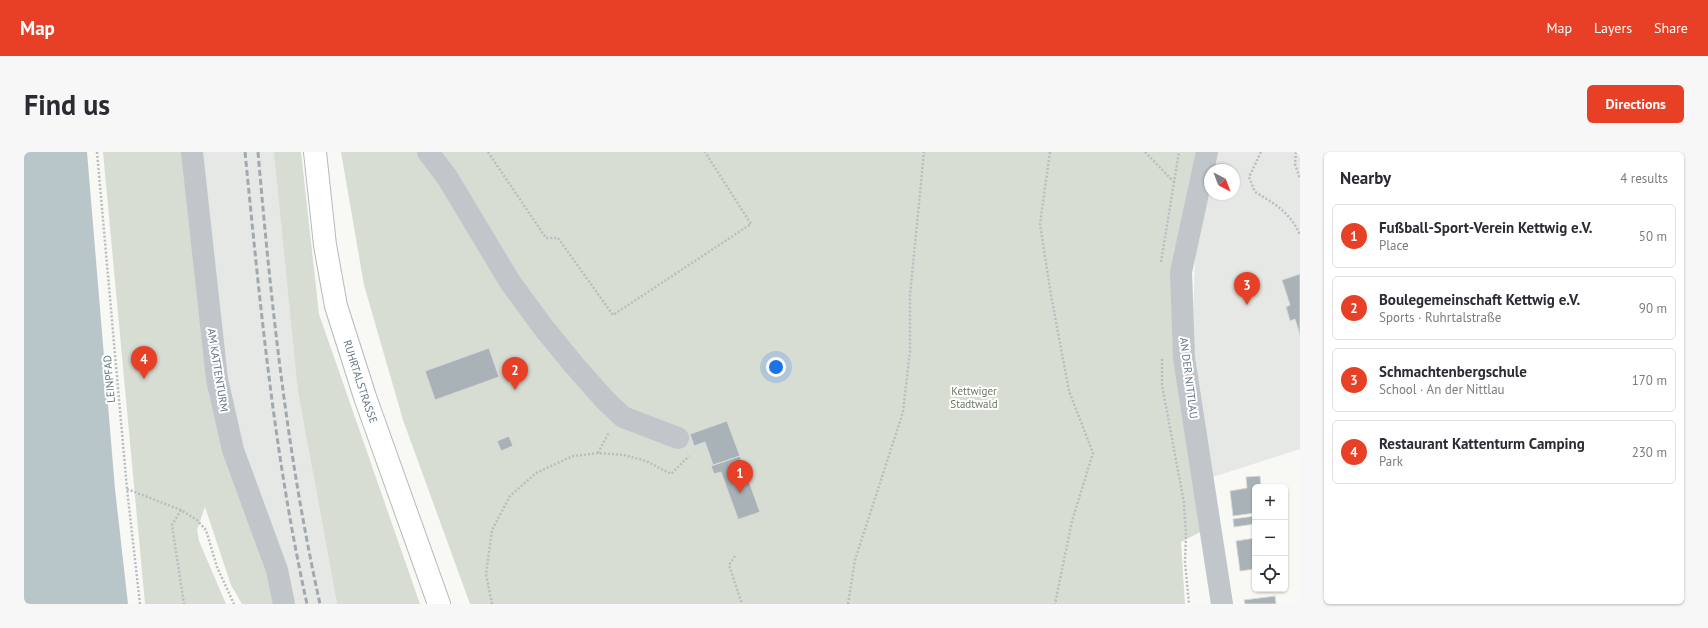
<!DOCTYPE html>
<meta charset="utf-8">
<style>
:root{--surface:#fff;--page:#f7f7f7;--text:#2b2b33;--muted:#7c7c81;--line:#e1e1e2;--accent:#e74026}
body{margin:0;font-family:"PT Sans",sans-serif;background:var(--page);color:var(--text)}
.controls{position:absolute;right:12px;bottom:12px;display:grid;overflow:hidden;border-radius:6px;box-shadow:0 1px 3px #0004}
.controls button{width:36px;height:36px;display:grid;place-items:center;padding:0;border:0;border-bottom:1px solid var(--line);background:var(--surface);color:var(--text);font:20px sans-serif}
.compass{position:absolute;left:1180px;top:12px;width:36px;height:36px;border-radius:50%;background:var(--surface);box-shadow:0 1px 3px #0004;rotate:138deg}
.you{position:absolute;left:752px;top:215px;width:14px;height:14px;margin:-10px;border:3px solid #fff;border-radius:50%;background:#1a73e8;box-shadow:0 0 0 6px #1a73e833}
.badge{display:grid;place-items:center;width:26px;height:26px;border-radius:50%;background:var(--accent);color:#fff;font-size:13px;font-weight:700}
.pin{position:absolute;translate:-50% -33px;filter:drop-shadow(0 1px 2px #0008)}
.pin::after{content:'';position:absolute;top:21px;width:14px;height:12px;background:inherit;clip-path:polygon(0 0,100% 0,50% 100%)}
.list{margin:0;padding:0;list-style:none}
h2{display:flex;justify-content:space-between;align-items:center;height:52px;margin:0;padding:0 16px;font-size:17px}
h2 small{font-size:13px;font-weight:400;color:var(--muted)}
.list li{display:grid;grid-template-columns:26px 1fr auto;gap:12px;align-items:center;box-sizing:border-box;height:64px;margin:0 8px 8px;padding:0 8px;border:1px solid var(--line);border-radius:6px}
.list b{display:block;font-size:15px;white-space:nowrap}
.list p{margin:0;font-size:13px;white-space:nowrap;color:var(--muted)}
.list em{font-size:13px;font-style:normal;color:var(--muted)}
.icon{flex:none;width:22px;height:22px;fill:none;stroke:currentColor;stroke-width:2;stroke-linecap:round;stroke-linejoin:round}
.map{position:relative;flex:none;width:1276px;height:452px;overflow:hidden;border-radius:6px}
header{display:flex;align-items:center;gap:24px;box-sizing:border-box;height:56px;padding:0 20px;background:var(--accent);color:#fff}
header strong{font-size:19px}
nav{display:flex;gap:22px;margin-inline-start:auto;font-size:14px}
.intro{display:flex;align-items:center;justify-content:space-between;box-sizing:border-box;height:96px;padding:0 24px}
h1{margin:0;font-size:28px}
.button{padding:10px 18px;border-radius:6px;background:var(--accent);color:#fff;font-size:14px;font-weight:700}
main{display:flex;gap:24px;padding:0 24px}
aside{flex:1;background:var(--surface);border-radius:6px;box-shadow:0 1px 3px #0004}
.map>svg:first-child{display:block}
</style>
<header>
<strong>Map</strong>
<nav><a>Map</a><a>Layers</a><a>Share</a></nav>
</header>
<div class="intro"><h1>Find us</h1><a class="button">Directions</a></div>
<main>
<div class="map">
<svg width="1276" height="452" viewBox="0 0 1276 452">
<rect width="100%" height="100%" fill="#f8f8f5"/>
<path fill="#e6e8e6" d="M172,0H277L274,240L313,452H268L197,223Z
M1193,0H1276V297L1186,326L1168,201L1171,105L1186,33V42H1210V18H1189Z"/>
<path fill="#d8ddd4" d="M79,0H164L190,230L250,433L251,452H218L207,433L181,355L173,378L175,389L202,452H121Z
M250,0H277L295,162L396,452H313L274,240Z
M317,0H1176L1154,96L1180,378L1157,390L1161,452H446L379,268L340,133Z"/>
<path fill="#b8c6c9" d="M0,0H63L91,337L104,452H0Z"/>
<path fill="#a8b2b7" stroke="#dad9d7" d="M1276,122V183L1271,167L1266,169L1262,155L1266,153L1258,128Z
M465,196L475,225L411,248L401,219Z
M703,269L716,304L689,313L681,290L670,294L666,282Z
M485,284L489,294L477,299L473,289Z
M716,304L736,360L707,370L714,367L697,320L690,322L687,314Z
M1236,324L1237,335H1231V361L1209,364L1206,339L1223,336L1222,325Z
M1231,364V372L1210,375L1209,367Z
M1231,386V417L1216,419L1212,389Z
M1251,444L1252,452H1221L1220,448Z"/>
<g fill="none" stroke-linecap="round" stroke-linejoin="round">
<g stroke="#b4babe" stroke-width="24">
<g id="major">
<path id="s1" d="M291,0L301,93L312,154L341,245L415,452"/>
</g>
</g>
<path stroke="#b9bdc0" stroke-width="2.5" stroke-dasharray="2 2" stroke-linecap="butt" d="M73,0L103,337L116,452
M464,0L522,86H534L589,163L727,72L681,0
M1026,0L1016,72L1027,143L1045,239L1069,301L1048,369L1031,452
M1121,0L1150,30
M1237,0L1225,25L1231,40C1250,51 1267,61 1276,83
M1272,0L1271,12L1276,27
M1137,110L1155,0
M1138,207V233L1160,351L1162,383L1161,410L1165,452
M574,301L585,280
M103,337L157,358L173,368L182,378L193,415L210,452
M157,358L148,373L160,452
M711,404L705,413L718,452
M468,452L462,422L468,378L486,344L512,321L549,304L574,301L600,303L622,309L647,322L665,304
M824,452L831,408L879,260L886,199V143L900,0"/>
<path stroke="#c1c6ca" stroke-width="22" d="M168,0L193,227L209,298L253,418L260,452
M404,0L423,25L486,130L519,175L550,213L582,249L599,265L654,286
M1183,0L1157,120L1160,206L1198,452"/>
<use href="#major" stroke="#fff" stroke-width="22"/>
<path stroke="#a0a9ae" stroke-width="3" stroke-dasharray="6 3" stroke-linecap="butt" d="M221,0C236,151 250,303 283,452
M234,0C247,151 263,303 296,452"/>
</g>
<g text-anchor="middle" stroke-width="4" stroke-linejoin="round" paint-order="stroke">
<g font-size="11" fill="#627681" stroke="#fff">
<text transform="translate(194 218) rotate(81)" y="4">AM KATTENTURM</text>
<text transform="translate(1165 226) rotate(83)" y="4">AN DER NITTLAU</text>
<text transform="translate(85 227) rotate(-95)" y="4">LEINPFAD</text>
<text dy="4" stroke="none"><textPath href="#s1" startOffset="235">RUHRTALSTRASSE</textPath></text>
</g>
<g font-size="11" fill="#687961" stroke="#fff">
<text x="950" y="243">Kettwiger<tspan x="950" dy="13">Stadtwald</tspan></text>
</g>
</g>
</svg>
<div class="controls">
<button>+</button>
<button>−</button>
<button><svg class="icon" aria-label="locate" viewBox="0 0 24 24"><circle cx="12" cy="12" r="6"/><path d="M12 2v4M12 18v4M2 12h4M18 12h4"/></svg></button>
</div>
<svg class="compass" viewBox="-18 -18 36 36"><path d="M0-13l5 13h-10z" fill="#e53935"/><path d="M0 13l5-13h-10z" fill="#7c7c81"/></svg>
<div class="you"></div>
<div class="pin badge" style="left:716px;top:341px">1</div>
<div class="pin badge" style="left:491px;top:238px">2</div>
<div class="pin badge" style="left:1223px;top:153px">3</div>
<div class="pin badge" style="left:120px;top:227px">4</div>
</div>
<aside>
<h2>Nearby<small>4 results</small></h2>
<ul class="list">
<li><span class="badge">1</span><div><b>Fußball-Sport-Verein Kettwig e.V.</b><p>Place</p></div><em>50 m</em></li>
<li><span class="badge">2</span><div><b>Boulegemeinschaft Kettwig e.V.</b><p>Sports · Ruhrtalstraße</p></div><em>90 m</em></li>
<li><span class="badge">3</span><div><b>Schmachtenbergschule</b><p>School · An der Nittlau</p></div><em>170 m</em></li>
<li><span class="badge">4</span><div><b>Restaurant Kattenturm Camping</b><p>Park</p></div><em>230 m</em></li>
</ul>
</aside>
</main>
